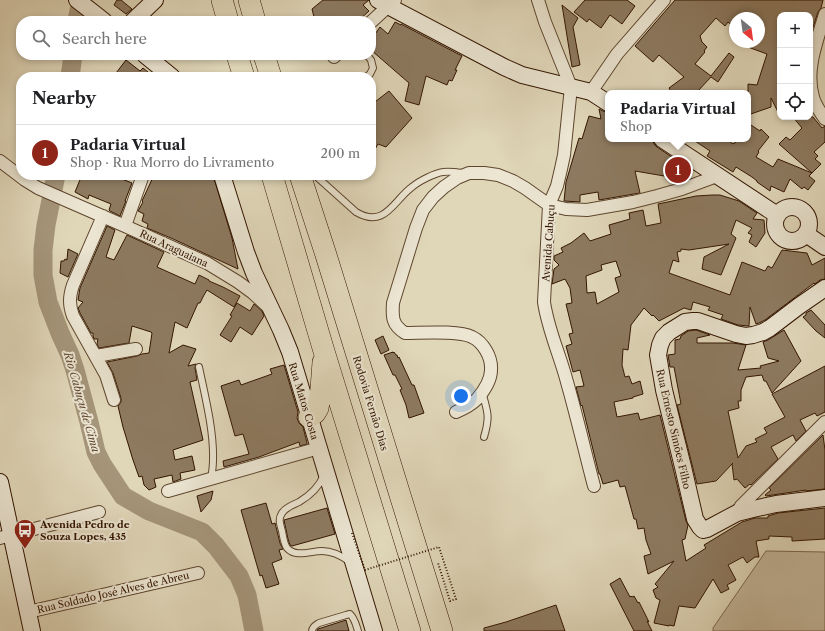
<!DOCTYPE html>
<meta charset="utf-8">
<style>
:root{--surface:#fff;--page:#f6f6f6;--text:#202124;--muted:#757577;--line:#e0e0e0;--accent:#8f2418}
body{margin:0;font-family:"Libre Caslon Text",serif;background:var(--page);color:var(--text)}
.controls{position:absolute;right:12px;top:12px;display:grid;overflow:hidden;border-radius:8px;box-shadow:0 2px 6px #0003}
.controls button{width:36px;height:36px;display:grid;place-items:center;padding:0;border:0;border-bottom:1px solid var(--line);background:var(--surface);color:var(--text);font:20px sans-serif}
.compass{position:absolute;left:729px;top:12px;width:36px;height:36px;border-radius:50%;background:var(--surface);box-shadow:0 2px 6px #0003;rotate:151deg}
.you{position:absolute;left:461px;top:396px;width:14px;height:14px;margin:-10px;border:3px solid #fff;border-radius:50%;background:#1a73e8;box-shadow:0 0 0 6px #1a73e833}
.badge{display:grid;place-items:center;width:26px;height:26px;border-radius:50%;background:var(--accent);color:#fff;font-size:13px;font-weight:700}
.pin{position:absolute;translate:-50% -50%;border:2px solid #fff;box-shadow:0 1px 4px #0006}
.popup{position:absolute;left:605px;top:90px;width:146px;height:52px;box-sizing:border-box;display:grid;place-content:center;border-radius:8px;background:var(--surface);filter:drop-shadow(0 1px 3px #0005);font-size:13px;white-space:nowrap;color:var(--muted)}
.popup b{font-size:15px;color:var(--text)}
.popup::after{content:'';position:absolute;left:50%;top:100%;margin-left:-8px;border:8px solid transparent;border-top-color:var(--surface)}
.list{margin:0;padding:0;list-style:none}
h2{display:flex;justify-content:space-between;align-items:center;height:52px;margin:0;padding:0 16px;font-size:17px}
h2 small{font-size:13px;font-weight:400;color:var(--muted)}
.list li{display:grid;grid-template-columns:26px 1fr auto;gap:12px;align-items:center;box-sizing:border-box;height:56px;padding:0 16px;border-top:1px solid var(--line)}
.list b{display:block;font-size:15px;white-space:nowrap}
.list p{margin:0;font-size:13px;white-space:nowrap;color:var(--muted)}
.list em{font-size:13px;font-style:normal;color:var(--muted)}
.icon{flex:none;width:22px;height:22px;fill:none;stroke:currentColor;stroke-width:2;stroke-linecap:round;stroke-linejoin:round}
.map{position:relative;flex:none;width:825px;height:631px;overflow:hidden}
.search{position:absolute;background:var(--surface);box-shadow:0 2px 6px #0003;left:16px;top:16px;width:360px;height:44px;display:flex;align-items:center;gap:10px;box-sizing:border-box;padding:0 14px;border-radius:16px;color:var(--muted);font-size:15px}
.panel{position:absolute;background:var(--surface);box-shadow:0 2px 6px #0003;left:16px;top:72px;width:360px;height:108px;border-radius:16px}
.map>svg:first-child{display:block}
</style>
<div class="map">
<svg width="825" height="631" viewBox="0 0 825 631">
<rect width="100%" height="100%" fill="#e0d7b9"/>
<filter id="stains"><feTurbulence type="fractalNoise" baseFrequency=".005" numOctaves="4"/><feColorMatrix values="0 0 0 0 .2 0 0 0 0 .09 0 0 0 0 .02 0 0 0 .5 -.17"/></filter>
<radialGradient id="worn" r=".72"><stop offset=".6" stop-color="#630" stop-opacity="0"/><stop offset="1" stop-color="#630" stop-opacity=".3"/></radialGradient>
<path fill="#c3b69a" stroke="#7b664d" d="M766,551L825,552V631H713V628Z"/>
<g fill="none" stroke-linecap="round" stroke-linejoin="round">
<path stroke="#a5957a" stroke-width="19" d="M77,21L81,0
M70,77L73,55
M56,175L46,225L43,250V275L48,302L60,333L70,355L75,370L89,422L96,452L102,464L123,496L149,511L202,532L216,546L239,576L247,595L254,631"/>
</g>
<path fill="#8d7a60" stroke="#331500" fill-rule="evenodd" d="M117,0H121L132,9L126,14L114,5Z
M323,0H369L363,5L369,11L358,21H315L312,9Z
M585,0H627L635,6L622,24L610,15L601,28L589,19L587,22L574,12Z
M675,0H823L821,8L818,12L810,37V15H780V116L771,98V107L748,115V84L757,85L767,54L737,43V42H759V18H735V28L728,22L725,26L716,18L700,36L702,42L707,47L704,51L705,52L695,64L711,76L729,53L734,57L718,82L711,77L696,93H672L669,88L684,77L659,55L653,62L635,46Z
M562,5L578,18L573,27L580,65L572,67Z
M395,22L401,25V24L462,56L455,70H457L452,81L449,80L447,85L426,76L419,105L405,101L409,83L371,50V40L380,27L388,34Z
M126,60L140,71L143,68L154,77H113Z
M389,91L412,118L386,147L378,144L371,156V105Z
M599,109L603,111L608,112V139H650L653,141L654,144L657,147L676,160L678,165L679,171L671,170L670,177L635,171L640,193L599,200L598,192L580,195V202L564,201L566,182L579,138L582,139L589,116L601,119Z
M793,117H813L822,128L825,126V142L814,152L818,156L815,159L821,164L809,176L815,181L808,190L804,187L802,189L790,179L784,192L771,186L770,191L757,182V181L752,177L736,167L733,172L707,156L710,151L692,139H726L733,144L734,143H735L738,139H748V123L760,131L761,129L769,137L758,151L759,152L756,157L773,167L778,159L812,173L779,144L786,137L790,140L802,128Z
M82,175H124L122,179L132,183L125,201H126L120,216L110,211L109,210L111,204L89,195L88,199L75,192Z
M154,175H213L232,238L238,269L171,238L147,228L148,224L142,221L144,214L138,211L143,202L142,201Z
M712,195H720L739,201L757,213L753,219L764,220L765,233L756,247L749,242L752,235L748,233L752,228L736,220L731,234L736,238L721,275L702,269L704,257L729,244L689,250L681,249V251L677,252L679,262L673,260L669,273L730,295L742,262L765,271L768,266L772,268L782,250L807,253L812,265L825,258V279L820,280L815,284L814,283L765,320L759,323L756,324L750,307L749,326L738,325L721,319L723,315L708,310L710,307L693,302L691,310L684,308L659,321L653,315L652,316L644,308L631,325L628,350L623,349L622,365L625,377L629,376L632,384L640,381L643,394L633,397V398L614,402L617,417L638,413L640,420L660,415L686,521L688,525L685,539L682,540L686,561L706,548L704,545L742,522L755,518H768V516L778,513L825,508V539L792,541V537L769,536V539L756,541L759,557H755L747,563L743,557L728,565L736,580L727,585L729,589L721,593L713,579L695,608L679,606L674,626L669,625V626L654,623L660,600L656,598L653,590L658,587L655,584L674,561L648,574L644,556L651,554L646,540L644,528L638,529L636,519H634L625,486L620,487L618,480L603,484L600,474H599L582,405L581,406L576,387L584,386L580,370L573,372L566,346L572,344L569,334L573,333L566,304L572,303L570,288L565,279L552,284L554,269L559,265L554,260V256L563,252L561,248L571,243L584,233L590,241L611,234L609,225L630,219L629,213L643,210L646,226L661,223L658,204L696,196ZM616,261L621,276L615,278L619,292L597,304L595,292L587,293L586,276L602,270L601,265Z
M107,226L115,230L106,257L114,260L127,235L164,252L157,267L195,284L199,275L209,280V281L223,287L240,296L234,307L207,290L204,295L200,303H198L187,328L175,322L169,353L183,345L196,349L188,366L196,364L195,368L197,380L190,382L203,440L173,450L175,460L192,456L195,470L180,473L181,479L173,482L172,475L154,479L156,487L149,490L144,485L142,476L139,477L133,460L123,427L118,406L121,402V398L113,373L107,362L137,356L142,354L149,353L152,333L151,332L132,326L129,343L99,348L97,344L98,339H94L93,336V333H91L80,313L78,308L83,302L78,300L80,288Z
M68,249L78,254L68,277L60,273L61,261H64L65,259L67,260Z
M237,303L250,311L254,304L262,311L264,316L252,335L240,327L231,342L220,335L232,316L230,315Z
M811,310L825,325V338L816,331L803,317L806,315V313Z
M696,330L710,335L697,338V343H733L746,345L738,370L761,368L760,366L779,361L768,358L763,342L768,340L784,330L801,361L772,393L766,381H764L762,375L746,377L741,390V401H738L739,408L728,411L738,458L746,446L757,442L755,439L767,433L764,428L785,417L772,394L825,366V412L817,416L815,413L800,420L806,431L796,441L793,435L771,447L778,459L751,485L750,484L745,488L737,479L734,480L732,464L733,463L716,481L697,484L677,405L681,404L674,367H670L668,355L675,354V340L680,339L681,336L688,331Z
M383,336L389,350L381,354L375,340Z
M393,352V353L394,352L396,355H397L398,358L399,357L412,385H414L424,413L409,418L406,405L400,390L402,389L395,375H393L384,355Z
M284,365L298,412L297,418L299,423L303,427L307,443V444L300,446L299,442L259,457L224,467L223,461L249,454L243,434L235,436L221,386L239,380L241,385L272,374L270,369Z
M823,435L825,450V489L806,491V490L766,496L765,495L771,490L769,488Z
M213,491L211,500L201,512L197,496Z
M266,503L272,524L275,523L280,543L283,549L279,550L282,559L272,563L279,584L266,588L262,575L260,576L241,510Z
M327,508L335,534L292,546L290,545L288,539L284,520Z
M620,578L630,597L631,596L632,597L634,596L638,603L639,602L649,622L647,621L652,631H634L610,584Z
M556,605L565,631H484V628L506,622Z
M346,620L349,631H317L318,629Z"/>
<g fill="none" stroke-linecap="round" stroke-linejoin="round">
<g stroke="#5e462e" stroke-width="8">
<path id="lane" d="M366,77L370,74L373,68L371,60L367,55
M313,175L317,177L356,212C385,229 393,201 412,187C419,181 435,173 443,172C449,171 456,172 462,173
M199,367C205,396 214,431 213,460C213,466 212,473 211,479
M482,392C488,412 490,417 484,437
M324,475C319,487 311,495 299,502C293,505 286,507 282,513C278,519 280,524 282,531C283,536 284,544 287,548C296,558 311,551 322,551C333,551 342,556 350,562
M312,631C312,627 316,625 319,623L346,615L350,614C355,619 356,625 358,631"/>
</g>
<g stroke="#5e462e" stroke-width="14">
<path id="street" d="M538,0L545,22L571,87L564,155L561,169L557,186L549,205L544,302C548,330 560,355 567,382C577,417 585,452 594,486
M825,14C817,41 805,70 813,97C815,105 820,112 825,119
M371,22L395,0
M334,57L336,55
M591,92L617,54L664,0
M0,161L25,180L38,188L125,226L207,263L238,282L253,293L267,306
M103,216L73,285C69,297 69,305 73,316L106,375L114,400
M125,226L143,175
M96,356L136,349
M456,412C463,409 471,405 477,399C483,392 491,380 491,370C492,357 483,342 472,337C459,330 421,333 405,333C392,325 392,317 393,303L416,228L423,210L433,197L444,187L457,178L469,173H484L498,175L513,181L525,188L549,205L566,209L587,210L633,202L657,196L682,189L717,176
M168,491L319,448
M737,513L741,506L825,422
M0,538L99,512
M28,612L198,573"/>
</g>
<g stroke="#331500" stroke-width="18">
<path id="secondary" d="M77,0L104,21
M378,0L388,6L504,67L522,75L591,92L608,103
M133,21L155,0
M145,55L172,77
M662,139L777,215
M222,175L246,252L254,273L281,330L290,352L374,631
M775 224a17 17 0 1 1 34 0a17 17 0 1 1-34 0Z
M806,234L825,247
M825,288L799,306L770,328L763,332L753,335L746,336L736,334L698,321H693L685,322L669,332L663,338L660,345L658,355L664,390L683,467L695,519L700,527L703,530L707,529L737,513L753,509L776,504L825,498
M0,482L32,631"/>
</g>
<g stroke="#331500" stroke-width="22">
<path id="highway" d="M222,0L228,21
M249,0L255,21
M237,55L244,77
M264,55L271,77
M272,175L323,348L410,631
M300,175L326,255L442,631
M309,417L315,413L318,408L321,389L323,362"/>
</g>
<use href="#lane" stroke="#ebe5d2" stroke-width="6"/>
<use href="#street" stroke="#ebe5d2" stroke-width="12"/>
<use href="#secondary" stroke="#ebe5d2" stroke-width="16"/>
<use href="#highway" stroke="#e0d7b9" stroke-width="21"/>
<path stroke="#331500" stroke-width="2" stroke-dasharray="1 2" stroke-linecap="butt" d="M352,533L365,570L439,547L456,599L450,601L438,563"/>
</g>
<defs>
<g id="bus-pin" transform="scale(1.15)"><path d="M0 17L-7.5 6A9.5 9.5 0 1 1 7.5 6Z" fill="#8f2418" stroke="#ebe5d2"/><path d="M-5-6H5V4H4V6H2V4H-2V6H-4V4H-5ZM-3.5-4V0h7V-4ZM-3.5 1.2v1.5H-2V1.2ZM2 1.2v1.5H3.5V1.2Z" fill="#fff"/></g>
</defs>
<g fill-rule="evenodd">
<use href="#bus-pin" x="25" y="530"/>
</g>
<g text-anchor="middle" stroke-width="4" stroke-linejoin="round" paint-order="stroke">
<g font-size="10" fill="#331500" stroke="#ebe5d2">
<text transform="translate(548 243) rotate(-86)" y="4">Avenida Cabuçu</text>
<text transform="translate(174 248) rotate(25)" y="4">Rua Araguaiana</text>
<text transform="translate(304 401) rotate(73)" y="4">Rua Matos Costa</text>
<text transform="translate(371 403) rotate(73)" y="4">Rodovia Fernão Dias</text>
<text transform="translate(674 429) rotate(77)" y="4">Rua Ernesto Simões Filho</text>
<text transform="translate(113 592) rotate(-13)" y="4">Rua Soldado José Alves de Abreu</text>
</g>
<g font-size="10" font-weight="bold" fill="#331500" stroke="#ebe5d2" text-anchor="start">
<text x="40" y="528">Avenida Pedro de<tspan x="40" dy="12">Souza Lopes, 435</tspan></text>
</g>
<g font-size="11" font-style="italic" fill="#614831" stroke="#ebe5d2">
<text transform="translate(82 402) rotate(74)" y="4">Rio Cabuçu de Cima</text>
</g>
</g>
<rect width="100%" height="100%" filter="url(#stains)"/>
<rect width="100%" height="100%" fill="url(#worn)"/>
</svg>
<div class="controls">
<button>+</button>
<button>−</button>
<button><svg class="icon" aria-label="locate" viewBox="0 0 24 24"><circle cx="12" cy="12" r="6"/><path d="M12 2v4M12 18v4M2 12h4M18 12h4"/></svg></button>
</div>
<svg class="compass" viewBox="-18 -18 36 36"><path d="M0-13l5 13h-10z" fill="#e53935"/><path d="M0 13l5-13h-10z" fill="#757577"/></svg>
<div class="you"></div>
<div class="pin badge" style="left:678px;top:170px">1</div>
<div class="popup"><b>Padaria Virtual</b>Shop</div>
<div class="search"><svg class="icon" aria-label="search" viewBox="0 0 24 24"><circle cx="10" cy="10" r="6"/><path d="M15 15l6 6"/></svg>Search here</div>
<section class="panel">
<h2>Nearby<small></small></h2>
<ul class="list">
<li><span class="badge">1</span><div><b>Padaria Virtual</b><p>Shop · Rua Morro do Livramento</p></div><em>200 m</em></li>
</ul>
</section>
</div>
